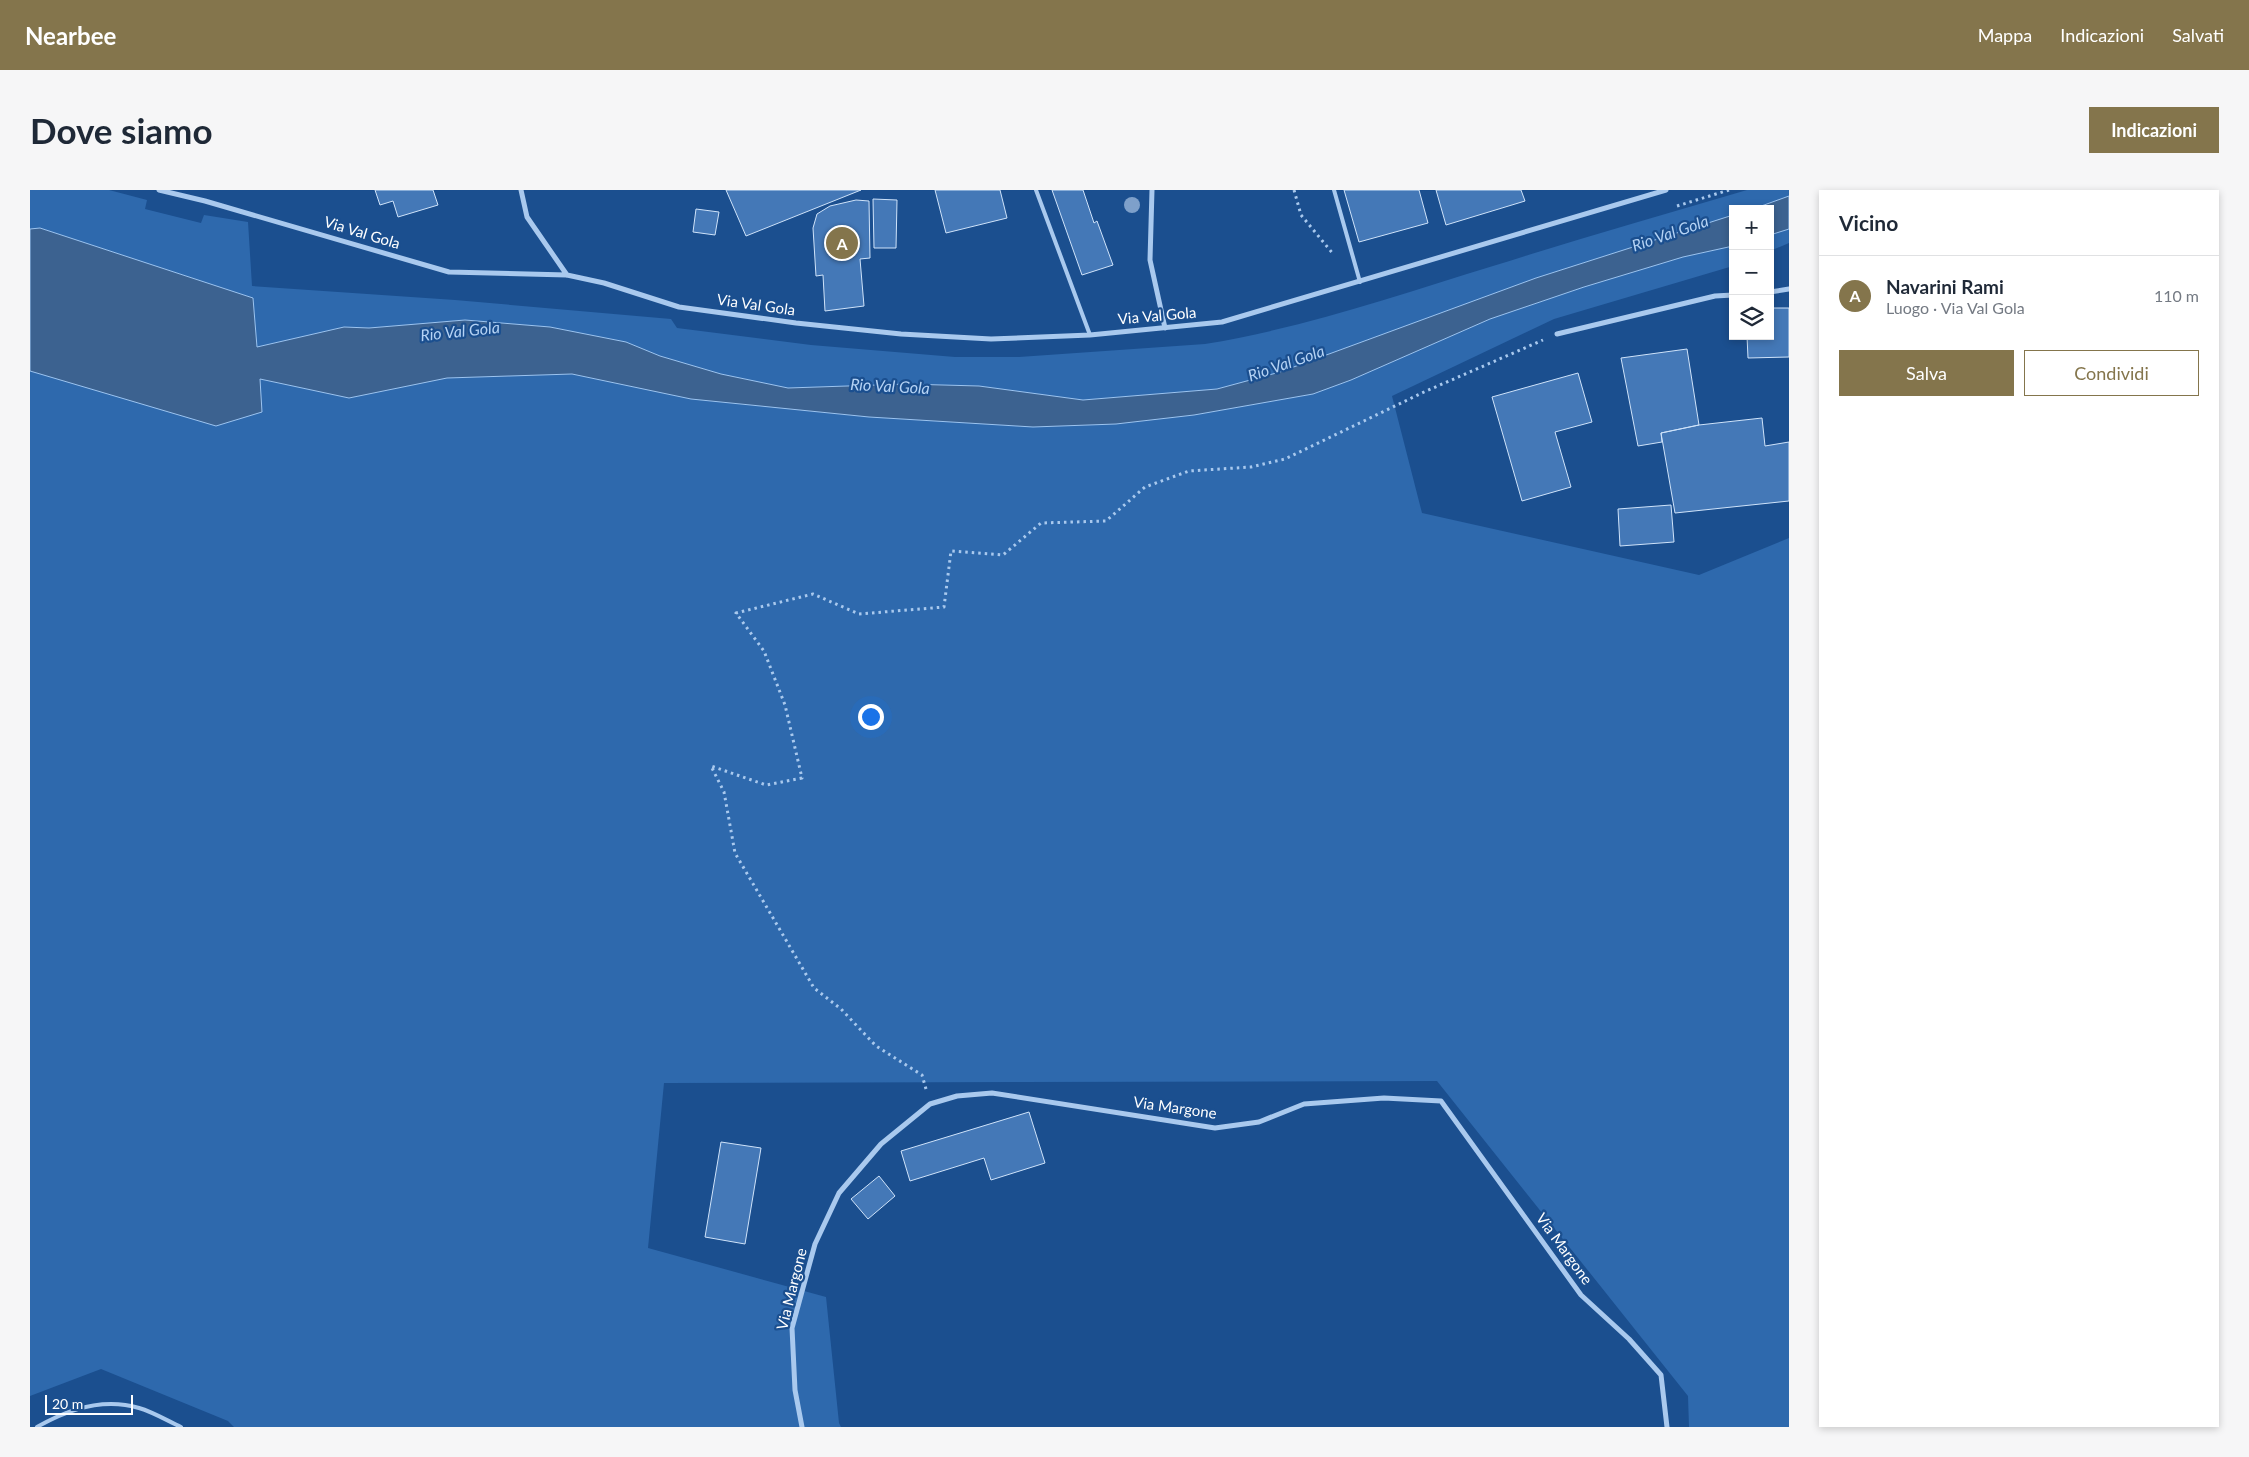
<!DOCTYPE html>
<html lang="it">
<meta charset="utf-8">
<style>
:root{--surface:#fff;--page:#f6f6f7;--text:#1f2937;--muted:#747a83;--line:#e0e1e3;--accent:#84754c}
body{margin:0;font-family:Lato,sans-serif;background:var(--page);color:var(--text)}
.controls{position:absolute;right:15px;top:15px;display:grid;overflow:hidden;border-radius:0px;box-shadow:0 2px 8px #0003}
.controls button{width:45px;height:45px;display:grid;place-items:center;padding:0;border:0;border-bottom:1px solid var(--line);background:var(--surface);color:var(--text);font:25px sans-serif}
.scale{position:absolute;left:15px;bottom:12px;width:88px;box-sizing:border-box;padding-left:5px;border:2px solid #fff;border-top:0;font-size:14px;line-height:18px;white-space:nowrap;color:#fff;-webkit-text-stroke:4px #1b4f8f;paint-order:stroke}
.you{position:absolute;left:840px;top:526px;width:18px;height:18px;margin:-12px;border:4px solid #fff;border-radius:50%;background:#1a73e8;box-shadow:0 0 0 8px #1a73e833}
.badge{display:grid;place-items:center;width:32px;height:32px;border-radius:50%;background:var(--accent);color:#fff;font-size:16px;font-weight:700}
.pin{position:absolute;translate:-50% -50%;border:2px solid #fff;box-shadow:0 1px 5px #0006}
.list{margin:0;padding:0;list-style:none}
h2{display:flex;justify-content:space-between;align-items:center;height:65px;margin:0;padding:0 20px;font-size:21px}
h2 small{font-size:16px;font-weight:400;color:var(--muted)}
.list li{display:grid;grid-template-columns:32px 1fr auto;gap:15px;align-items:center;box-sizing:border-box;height:80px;padding:0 20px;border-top:1px solid var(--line)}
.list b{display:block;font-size:19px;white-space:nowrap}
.list p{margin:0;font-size:16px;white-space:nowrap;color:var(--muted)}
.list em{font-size:16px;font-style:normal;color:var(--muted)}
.actions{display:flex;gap:10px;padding:15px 20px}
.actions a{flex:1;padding:11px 0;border:1px solid var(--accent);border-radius:0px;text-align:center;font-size:18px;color:var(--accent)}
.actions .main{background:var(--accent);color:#fff}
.icon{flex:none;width:28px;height:28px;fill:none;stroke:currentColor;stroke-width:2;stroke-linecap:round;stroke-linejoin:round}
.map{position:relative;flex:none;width:1759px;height:1237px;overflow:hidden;border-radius:0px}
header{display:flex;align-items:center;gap:30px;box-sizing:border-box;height:70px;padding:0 25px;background:var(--accent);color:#fff}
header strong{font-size:24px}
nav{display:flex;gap:28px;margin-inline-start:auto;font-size:18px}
.intro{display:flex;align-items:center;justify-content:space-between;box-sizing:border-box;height:120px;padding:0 30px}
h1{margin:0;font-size:35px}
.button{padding:12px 22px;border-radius:0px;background:var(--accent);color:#fff;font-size:18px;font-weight:700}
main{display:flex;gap:30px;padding:0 30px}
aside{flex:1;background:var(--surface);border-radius:0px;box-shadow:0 2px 8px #0003}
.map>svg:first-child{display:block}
</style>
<header>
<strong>Nearbee</strong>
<nav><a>Mappa</a><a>Indicazioni</a><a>Salvati</a></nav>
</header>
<div class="intro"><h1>Dove siamo</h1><a class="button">Indicazioni</a></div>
<main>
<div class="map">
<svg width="1759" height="1237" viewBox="0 0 1759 1237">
<rect width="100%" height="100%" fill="#1b4f8f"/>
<path fill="#2e69ad" d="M0,0H79L117,10L115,19L171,33L174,25L218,32L222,96L425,110L641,129L647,138L781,155L925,167H989L1175,154C1274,138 1368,105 1463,76C1548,49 1633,25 1717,0H1759V6L1723,19H1703V25L1506,88L1250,182L1187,199L1053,210L949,196L876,194L758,198L691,184L630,166L596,152L520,137L435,130L339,138L314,137L227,157L223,108L10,38L0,39Z
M1759,39V53L1740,61V45Z
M1703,56V76L1524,129L1362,206L1392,323L1669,385L1759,348V1237H1659L1658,1206L1407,891L634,893L618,1058L796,1107L809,1233L811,1237H204L198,1231L71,1179L0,1206V181L230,189L319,208L417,188L542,184L661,209L839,227L1003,237L1086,234L1164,225L1283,204L1321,190L1460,129L1554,97L1653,67Z"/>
<path fill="#3c6290" stroke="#9cc4f0" d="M1759,6V39L1740,45V19H1723Z
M1703,25V56L1653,67L1554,97L1460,129L1321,190L1283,204L1164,225L1086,234L1003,237L839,227L661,209L542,184L417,188L319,208L230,189L232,222L186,236L0,181V39L10,38L223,108L227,157L314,137L339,138L435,130L520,137L596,152L630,166L691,184L758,198L876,194L949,196L1053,210L1187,199L1250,182L1506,88Z"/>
<path fill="#4478b7" stroke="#cfe3fa" d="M345,0H403L408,15L368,27L363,11L350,15Z
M696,0H831L716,46Z
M905,0H970L977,28L916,43Z
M1022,0H1053L1064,33L1067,31L1083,75L1052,85Z
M1314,0H1389L1398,33L1329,52Z
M1406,0H1491L1495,11L1416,35Z
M843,9L867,10L866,58H844Z
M826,10L839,11L840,68L830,69L834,116L795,121L793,85L786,86L783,38L787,24L800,16Z
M666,19L689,22L685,45L663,42Z
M1740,118H1759V167L1718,168L1717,146H1740Z
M1657,159L1669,235L1631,243L1632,252L1608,256L1591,168Z
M1548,183L1562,232L1525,242L1541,297L1492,311L1462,207Z
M1732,228L1735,256L1759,252V311L1645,323L1631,243L1669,235Z
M1641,315L1644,352L1590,356L1588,319Z
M999,922L1015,973L961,990L954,968L880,991L871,961Z
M691,952L731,958L715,1054L675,1047Z
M849,986L865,1006L838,1029L821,1009Z"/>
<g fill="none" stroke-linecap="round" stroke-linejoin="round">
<path stroke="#a9c9ee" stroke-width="3" stroke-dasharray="2.5 4" stroke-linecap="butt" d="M1264,0L1271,25L1304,65
M1647,16L1699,0
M896,899L892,885L846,856L811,819L784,798L705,663L694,602L681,576L736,595L772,588L755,515L734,461L706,423L783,404L829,424L914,417L921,361L973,365L1011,333L1076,331L1115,297L1159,281L1221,277L1255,269L1394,202L1513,150"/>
<path stroke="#a9c9ee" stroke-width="4" d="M1006,0L1060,145
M1304,0L1330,92
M7,1237C38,1219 73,1207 109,1218C123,1222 138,1231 151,1237"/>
<path stroke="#a9c9ee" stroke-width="5" d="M129,0L175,11L419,82L537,85L574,93L649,117L766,133L871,144L961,149L1060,145L1192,132L1636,0
M491,0L497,27L537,85
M1122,0L1120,70L1135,138
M1740,102L1759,99
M1527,144L1685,106L1703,105
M772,1237L765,1200L762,1138L785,1054L809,1003L851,954L900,914L927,906L962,903L1185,938L1229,932L1274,914L1354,908L1411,911L1551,1105L1599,1149L1631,1185L1637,1237"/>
</g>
<circle fill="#7ea0ca" cx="1102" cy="15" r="8"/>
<g text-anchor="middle" stroke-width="4.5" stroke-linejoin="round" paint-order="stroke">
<g font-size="15" fill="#fff" stroke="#1b4f8f">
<text transform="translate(332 43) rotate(17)" y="5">Via Val Gola</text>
<text transform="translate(726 115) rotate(8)" y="5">Via Val Gola</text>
<text transform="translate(1127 126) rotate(-5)" y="5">Via Val Gola</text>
<text transform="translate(1145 918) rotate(8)" y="5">Via Margone</text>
<text transform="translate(1534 1059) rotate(54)" y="5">Via Margone</text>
<text transform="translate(762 1099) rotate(-76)" y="5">Via Margone</text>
</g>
<g font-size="16" font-style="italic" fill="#b5d3f5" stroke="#1b4f8f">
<text transform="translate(1640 43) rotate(-19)" y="6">Rio Val Gola</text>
<text transform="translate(430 141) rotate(-6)" y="6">Rio Val Gola</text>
<text transform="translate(1256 173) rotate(-19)" y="6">Rio Val Gola</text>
<text transform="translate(860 196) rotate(3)" y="6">Rio Val Gola</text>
</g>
</g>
</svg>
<div class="controls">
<button>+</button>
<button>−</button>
<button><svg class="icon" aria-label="layers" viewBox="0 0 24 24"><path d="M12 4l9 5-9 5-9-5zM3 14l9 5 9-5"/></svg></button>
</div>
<div class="scale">20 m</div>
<div class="you"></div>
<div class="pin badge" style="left:812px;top:53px">A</div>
</div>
<aside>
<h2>Vicino<small></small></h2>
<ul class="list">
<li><span class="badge">A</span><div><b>Navarini Rami</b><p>Luogo · Via Val Gola</p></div><em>110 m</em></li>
</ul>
<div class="actions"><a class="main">Salva</a><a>Condividi</a></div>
</aside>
</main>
